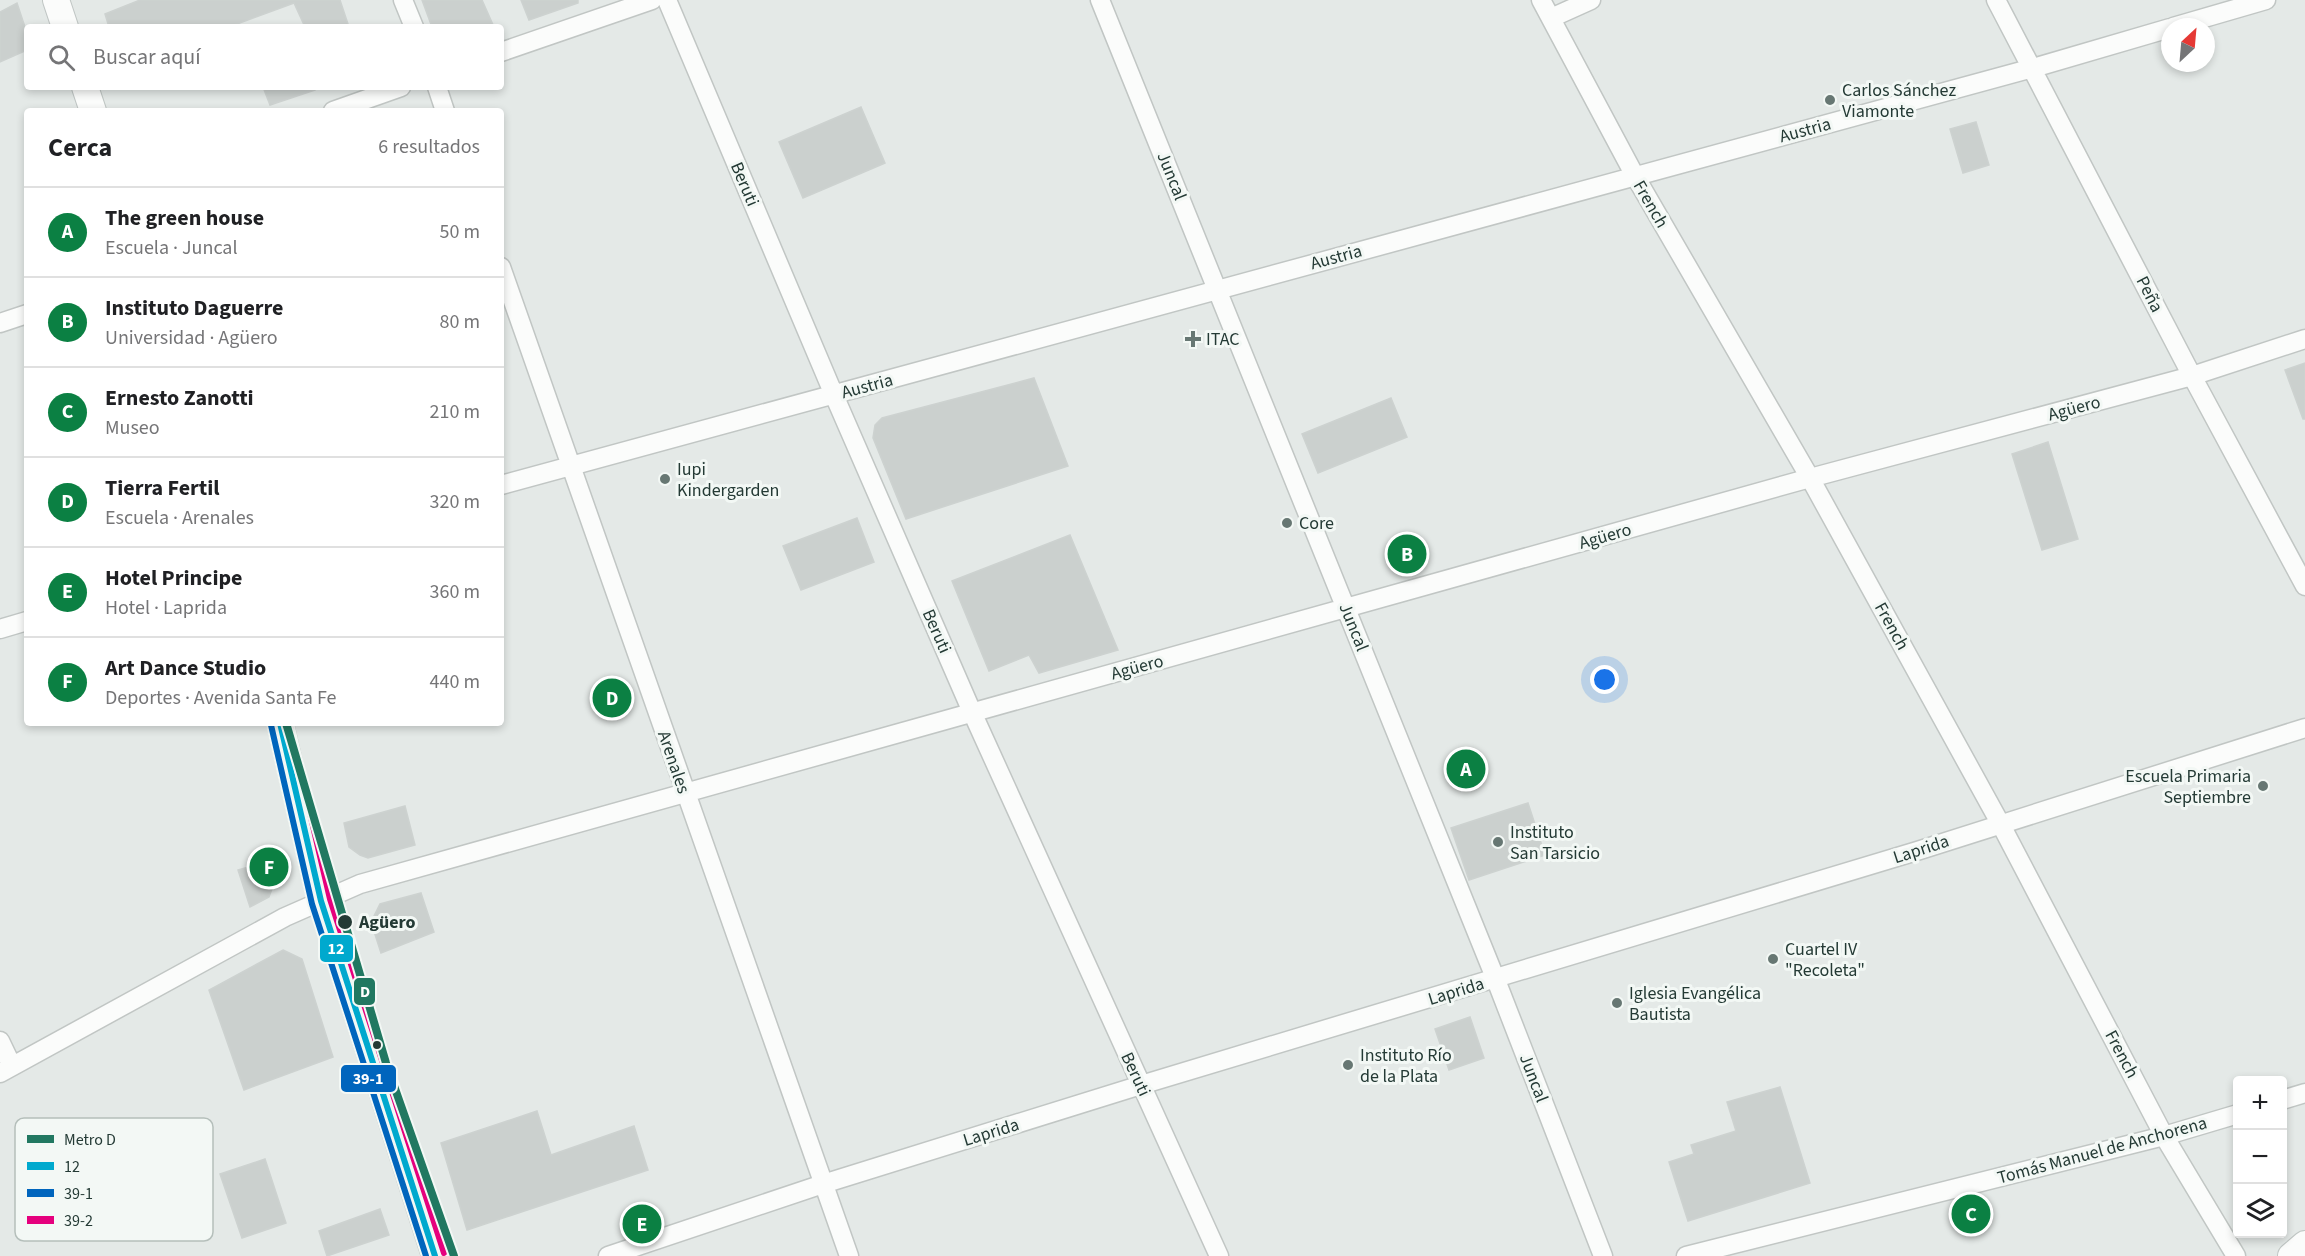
<!DOCTYPE html>
<html lang="es">
<meta charset="utf-8">
<style>
:root{--surface:#fff;--page:#f6f6f6;--text:#202124;--muted:#757577;--line:#e0e0e0;--accent:#0b8043}
body{margin:0;font-family:"Source Sans 3",sans-serif;background:var(--page);color:var(--text)}
.controls{position:absolute;right:18px;bottom:18px;display:grid;overflow:hidden;border-radius:6px;box-shadow:0 3px 9px #0003}
.controls button{width:54px;height:54px;display:grid;place-items:center;padding:0;border:0;border-bottom:2px solid var(--line);background:var(--surface);color:var(--text);font:30px sans-serif}
.compass{position:absolute;left:2161px;top:18px;width:54px;height:54px;border-radius:50%;background:var(--surface);box-shadow:0 3px 9px #0003;rotate:26deg}
.you{position:absolute;left:1605px;top:680px;width:21px;height:21px;margin:-15px;border:4px solid #fff;border-radius:50%;background:#1a73e8;box-shadow:0 0 0 9px #1a73e833}
.badge{display:grid;place-items:center;width:39px;height:39px;border-radius:50%;background:var(--accent);color:#fff;font-size:20px;font-weight:700}
.pin{position:absolute;translate:-50% -50%;border:3px solid #fff;box-shadow:0 2px 6px #0006}
.list{margin:0;padding:0;list-style:none}
h2{display:flex;justify-content:space-between;align-items:center;height:78px;margin:0;padding:0 24px;font-size:26px}
h2 small{font-size:20px;font-weight:400;color:var(--muted)}
.list li{display:grid;grid-template-columns:39px 1fr auto;gap:18px;align-items:center;box-sizing:border-box;height:90px;padding:0 24px;border-top:2px solid var(--line)}
.list b{display:block;font-size:22px;white-space:nowrap}
.list p{margin:0;font-size:20px;white-space:nowrap;color:var(--muted)}
.list em{font-size:20px;font-style:normal;color:var(--muted)}
.icon{flex:none;width:33px;height:33px;fill:none;stroke:currentColor;stroke-width:2;stroke-linecap:round;stroke-linejoin:round}
.map{position:relative;flex:none;width:2305px;height:1256px;overflow:hidden}
.search{position:absolute;background:var(--surface);box-shadow:0 3px 9px #0003;left:24px;top:24px;width:480px;height:66px;display:flex;align-items:center;gap:15px;box-sizing:border-box;padding:0 21px;border-radius:6px;color:var(--muted);font-size:22px}
.panel{position:absolute;background:var(--surface);box-shadow:0 3px 9px #0003;left:24px;top:108px;width:480px;height:618px;border-radius:6px}
.map>svg:first-child{display:block}
</style>
<div class="map">
<svg width="2305" height="1256" viewBox="0 0 2305 1256">
<rect width="100%" height="100%" fill="#e4e9e7"/>
<path fill="#cbd0ce" stroke="#cdd2d0" stroke-width="1.5" d="M140,0H340L349,27H305L294,3L229,27H109L105,14Z
M422,0H482L494,27H432Z
M521,0H578V3L529,20Z
M17,3L27,33V50L0,62V12Z
M263,87H314L315,90L270,105Z
M861,107L885,163L803,198L779,142Z
M1976,122L1989,165L1963,173L1950,129Z
M2305,363V419H2303L2285,370Z
M1034,378L1068,466L906,519L873,438L875,425L882,418Z
M1391,398L1407,437L1318,473L1302,434Z
M2048,442L2078,539L2042,550L2012,454Z
M857,518L874,562L801,590L783,546Z
M1070,535L1118,650L1039,673L1029,655L989,671L952,581Z
M1528,803L1545,855L1469,880L1451,828Z
M405,806L415,845L368,858L360,855L349,847L344,823Z
M272,860L276,878L269,897L250,907L238,870Z
M421,893L434,932L381,953L371,922L380,904Z
M283,950L302,959L333,1057L244,1090L209,990Z
M1470,1017L1484,1058L1449,1070L1435,1029Z
M1780,1087L1810,1183L1688,1221L1669,1162L1694,1154L1691,1145L1736,1131L1727,1102Z
M537,1111L551,1155L634,1126L648,1170L467,1230L441,1143Z
M265,1159L286,1223L242,1238L220,1174Z
M380,1209L389,1235L327,1256L319,1231Z"/>
<g fill="none" stroke-linecap="round" stroke-linejoin="round">
<g stroke="#c1c6c4" stroke-width="21">
<path id="street" d="M403,0L414,27
M667,0L834,395L972,712L1219,1256
M1100,0L1496,980L1603,1256
M1541,0L1635,176L1810,478L2000,823L2164,1136L2236,1256
M1996,0L2192,376L2305,586
M1551,18L1591,0
M2173,27L2266,0
M501,52L652,0
M437,87L445,111
M333,111L401,87
M501,267L849,1256
M0,323L27,314
M501,485L2033,68L2170,28
M0,629L27,621
M0,1041L12,1066
M0,1073L285,917L360,884L1810,478L2192,376L2305,339
M2282,1100L2305,1093
M608,1256L823,1184L1141,1085L1917,851L2305,728
M1686,1256L2164,1136L2238,1114"/>
</g>
<g stroke="#c0c6c4" stroke-width="28">
<path id="secondary" d="M56,0L65,27
M85,87L93,111
M280,723L321,901L435,1256
M2291,1256L2305,1244"/>
</g>
<use href="#street" stroke="#fbfcfb" stroke-width="18"/>
<use href="#secondary" stroke="#fbfcfb" stroke-width="26"/>
<g stroke="#f3f8f5" stroke-width="10">
<path id="bus-1" d="M280,723L321,901L435,1256"/>
</g>
<g stroke="#f3f8f5" stroke-width="10">
<path id="bus-2" d="M271,725L312,904L426,1256"/>
</g>
<g stroke="#f3f8f5" stroke-width="10">
<path id="bus-3" d="M289,723L330,899L444,1253"/>
</g>
<use href="#bus-1" stroke="#00a9ce" stroke-width="6"/>
<use href="#bus-2" stroke="#0065bd" stroke-width="6"/>
<use href="#bus-3" stroke="#e5007d" stroke-width="6"/>
<g stroke="#f3f8f5" stroke-width="12">
<path id="metro-1" d="M286,723L386,1063L454,1256"/>
</g>
<use href="#metro-1" stroke="#217861" stroke-width="8"/>
</g>
<g fill="#677773" stroke="#f3f8f5" stroke-width="2">
<circle cx="1830" cy="100" r="6"/>
<path d="M1190 330h6v6h6v6h-6v6h-6v-6h-6v-6h6z"/>
<circle cx="665" cy="479" r="6"/>
<circle cx="1287" cy="523" r="6"/>
<circle cx="2263" cy="786" r="6"/>
<circle cx="1498" cy="842" r="6"/>
<circle cx="1773" cy="959" r="6"/>
<circle cx="1617" cy="1003" r="6"/>
<circle cx="1348" cy="1065" r="6"/>
</g>
<g fill="#243a35" stroke="#f3f8f5" stroke-width="2">
<circle cx="345" cy="922" r="8"/>
<circle cx="377" cy="1045" r="5"/>
</g>
<g text-anchor="middle" stroke-width="6" stroke-linejoin="round" paint-order="stroke">
<g font-size="18" fill="#243a35" stroke="#f3f8f5" text-anchor="start">
<text x="1842" y="96">Carlos Sánchez<tspan x="1842" dy="21">Viamonte</tspan></text>
<text x="1206" y="345">ITAC</text>
<text x="677" y="475">Iupi<tspan x="677" dy="21">Kindergarden</tspan></text>
<text x="1299" y="529">Core</text>
<text x="2251" y="782" text-anchor="end">Escuela Primaria<tspan x="2251" dy="21">Septiembre</tspan></text>
<text x="1510" y="838">Instituto<tspan x="1510" dy="21">San Tarsicio</tspan></text>
<text x="1785" y="955">Cuartel IV<tspan x="1785" dy="21">"Recoleta"</tspan></text>
<text x="1629" y="999">Iglesia Evangélica<tspan x="1629" dy="21">Bautista</tspan></text>
<text x="1360" y="1061">Instituto Río<tspan x="1360" dy="21">de la Plata</tspan></text>
</g>
<g font-size="18" fill="#243a35" stroke="#f3f8f5">
<text transform="translate(1805 130) rotate(-15)" y="6">Austria</text>
<text transform="translate(1172 176) rotate(68)" y="6">Juncal</text>
<text transform="translate(745 184) rotate(67)" y="6">Beruti</text>
<text transform="translate(1651 204) rotate(60)" y="6">French</text>
<text transform="translate(1336 257) rotate(-15)" y="6">Austria</text>
<text transform="translate(2150 294) rotate(63)" y="6">Peña</text>
<text transform="translate(867 386) rotate(-15)" y="6">Austria</text>
<text transform="translate(2074 408) rotate(-15)" y="6">Agüero</text>
<text transform="translate(1605 536) rotate(-16)" y="6">Agüero</text>
<text transform="translate(1892 626) rotate(61)" y="6">French</text>
<text transform="translate(1354 627) rotate(68)" y="6">Juncal</text>
<text transform="translate(937 631) rotate(66)" y="6">Beruti</text>
<text transform="translate(1137 667) rotate(-15)" y="6">Agüero</text>
<text transform="translate(674 762) rotate(71)" y="6">Arenales</text>
<text transform="translate(1921 849) rotate(-18)" y="6">Laprida</text>
<text transform="translate(1456 991) rotate(-17)" y="6">Laprida</text>
<text transform="translate(2122 1054) rotate(62)" y="6">French</text>
<text transform="translate(1136 1074) rotate(65)" y="6">Beruti</text>
<text transform="translate(1534 1078) rotate(69)" y="6">Juncal</text>
<text transform="translate(991 1132) rotate(-17)" y="6">Laprida</text>
<text transform="translate(2102 1150) rotate(-15)" y="6">Tomás Manuel de Anchorena</text>
</g>
<g font-size="18" font-weight="bold" fill="#243a35" stroke="#f3f8f5" text-anchor="start">
<text x="359" y="928">Agüero</text>
</g>
</g>
<rect x="15" y="1118" width="198" height="123" rx="9" fill="#f3f8f5" stroke="#b5bfbb" stroke-width="1.5"/>
<rect x="27" y="1135" width="27" height="8" fill="#217861"/>
<rect x="27" y="1162" width="27" height="8" fill="#00a9ce"/>
<rect x="27" y="1189" width="27" height="8" fill="#0065bd"/>
<rect x="27" y="1216" width="27" height="8" fill="#e5007d"/>
<g font-size="16" fill="#243a35">
<text x="64" y="1145">Metro D</text>
<text x="64" y="1172">12</text>
<text x="64" y="1199">39-1</text>
<text x="64" y="1226">39-2</text>
</g>
<g stroke="#f3f8f5" stroke-width="2">
<rect x="319" y="934" width="35" height="29" rx="6" fill="#00a9ce"/>
<rect x="353" y="977" width="23" height="29" rx="6" fill="#217861"/>
<rect x="340" y="1064" width="57" height="29" rx="6" fill="#0065bd"/>
</g>
<g font-size="16" text-anchor="middle" font-weight="bold" fill="#fff">
<text x="336" y="954">12</text>
<text x="365" y="997">D</text>
<text x="368" y="1084">39-1</text>
</g>
</svg>
<div class="controls">
<button>+</button>
<button>−</button>
<button><svg class="icon" aria-label="layers" viewBox="0 0 24 24"><path d="M12 4l9 5-9 5-9-5zM3 14l9 5 9-5"/></svg></button>
</div>
<svg class="compass" viewBox="-18 -18 36 36"><path d="M0-13l5 13h-10z" fill="#e53935"/><path d="M0 13l5-13h-10z" fill="#757577"/></svg>
<div class="you"></div>
<div class="pin badge" style="left:1466px;top:769px">A</div>
<div class="pin badge" style="left:1407px;top:554px">B</div>
<div class="pin badge" style="left:1971px;top:1214px">C</div>
<div class="pin badge" style="left:612px;top:698px">D</div>
<div class="pin badge" style="left:642px;top:1224px">E</div>
<div class="pin badge" style="left:269px;top:867px">F</div>
<div class="search"><svg class="icon" aria-label="search" viewBox="0 0 24 24"><circle cx="10" cy="10" r="6"/><path d="M15 15l6 6"/></svg>Buscar aquí</div>
<section class="panel">
<h2>Cerca<small>6 resultados</small></h2>
<ul class="list">
<li><span class="badge">A</span><div><b>The green house</b><p>Escuela · Juncal</p></div><em>50 m</em></li>
<li><span class="badge">B</span><div><b>Instituto Daguerre</b><p>Universidad · Agüero</p></div><em>80 m</em></li>
<li><span class="badge">C</span><div><b>Ernesto Zanotti</b><p>Museo</p></div><em>210 m</em></li>
<li><span class="badge">D</span><div><b>Tierra Fertil</b><p>Escuela · Arenales</p></div><em>320 m</em></li>
<li><span class="badge">E</span><div><b>Hotel Principe</b><p>Hotel · Laprida</p></div><em>360 m</em></li>
<li><span class="badge">F</span><div><b>Art Dance Studio</b><p>Deportes · Avenida Santa Fe</p></div><em>440 m</em></li>
</ul>
</section>
</div>
